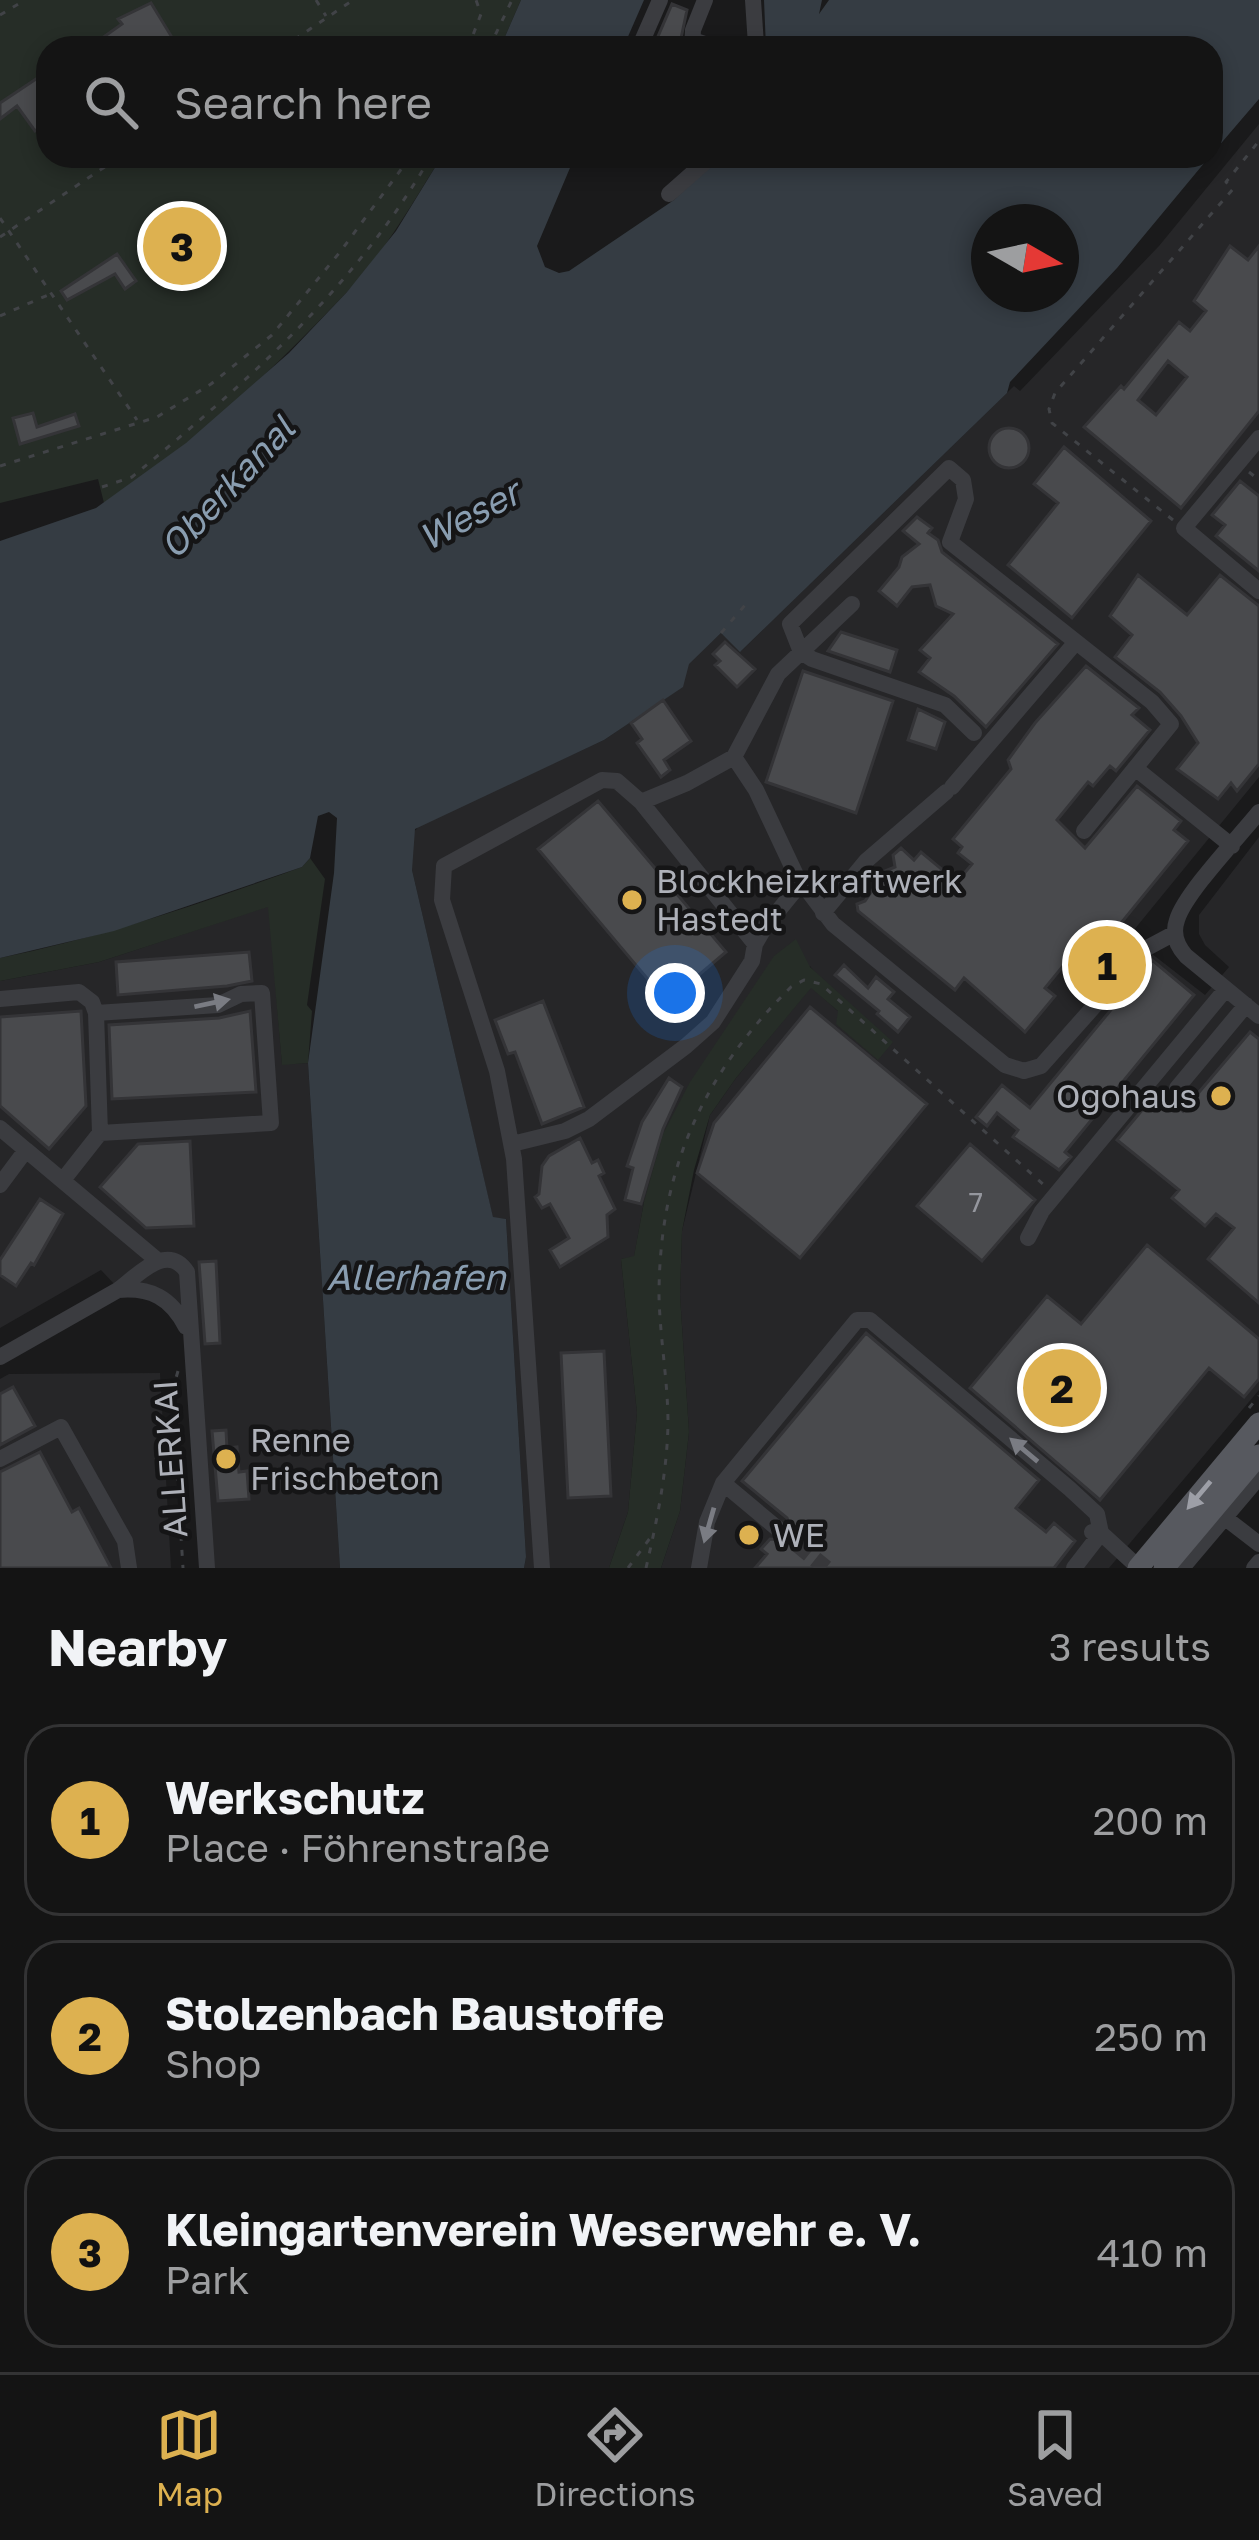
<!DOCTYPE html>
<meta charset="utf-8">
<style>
:root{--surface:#141414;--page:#212122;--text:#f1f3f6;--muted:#9d9ea0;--line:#333334;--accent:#ddb150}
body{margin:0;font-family:"Golos Text",sans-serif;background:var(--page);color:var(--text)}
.compass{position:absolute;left:971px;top:204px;width:108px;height:108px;border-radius:50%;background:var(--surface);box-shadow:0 6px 18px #0003;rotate:99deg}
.you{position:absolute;left:675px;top:993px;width:42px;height:42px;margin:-30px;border:9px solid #fff;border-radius:50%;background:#1a73e8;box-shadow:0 0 0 18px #1a73e833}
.badge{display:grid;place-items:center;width:78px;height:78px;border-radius:50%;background:var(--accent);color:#111;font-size:39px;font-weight:700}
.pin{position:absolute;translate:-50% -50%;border:6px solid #fff;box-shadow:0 3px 12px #0006}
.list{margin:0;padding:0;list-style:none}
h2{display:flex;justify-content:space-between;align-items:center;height:156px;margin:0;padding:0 48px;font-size:51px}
h2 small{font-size:39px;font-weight:400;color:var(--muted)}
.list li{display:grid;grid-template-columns:78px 1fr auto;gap:36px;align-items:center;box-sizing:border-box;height:192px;margin:0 24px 24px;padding:0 24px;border:3px solid var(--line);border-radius:36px}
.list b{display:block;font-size:45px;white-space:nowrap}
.list p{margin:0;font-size:39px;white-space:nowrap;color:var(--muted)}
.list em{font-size:39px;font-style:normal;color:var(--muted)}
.icon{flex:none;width:66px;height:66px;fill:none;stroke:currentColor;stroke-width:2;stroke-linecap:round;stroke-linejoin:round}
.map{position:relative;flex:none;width:1259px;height:1568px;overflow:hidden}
.search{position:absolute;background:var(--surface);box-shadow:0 6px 18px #0003;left:36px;right:36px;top:36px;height:132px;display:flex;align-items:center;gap:30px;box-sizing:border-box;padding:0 42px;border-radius:36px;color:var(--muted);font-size:45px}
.sheet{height:804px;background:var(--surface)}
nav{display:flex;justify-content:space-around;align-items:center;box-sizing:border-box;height:168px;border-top:3px solid var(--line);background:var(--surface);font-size:33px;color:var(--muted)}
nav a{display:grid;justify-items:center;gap:6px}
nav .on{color:var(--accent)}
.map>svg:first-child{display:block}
</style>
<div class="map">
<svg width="1259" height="1568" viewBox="0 0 1259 1568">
<rect width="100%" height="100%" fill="#1a1a1b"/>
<path fill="#262628" d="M1259,124V777L1129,936L1205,995L1229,967L1205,945L1199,934V915L1259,837V1390L1109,1568H661L680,1511L689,1432L680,1296L682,1231L710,1115L736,1078L811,987L838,1011L878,1059L810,966L644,1202L634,1257L621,1259L637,1413L628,1512L609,1568H524L526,1557L506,1219L493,1218L412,870V834L420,825L604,740L682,687L688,664L721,633L741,651L1014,386L1020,391L1159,246Z
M269,906L282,1064L308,1063L340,1568H202L193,1345L178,1306L116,1286L101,1270L0,1328V981L99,962Z
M160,1373L171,1568H0V1379L9,1374Z"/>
<path fill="#262d27" d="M0,0H521L500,48H48V156H442C413,202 385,252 347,292C274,369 194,445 104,503L98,479L0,503Z
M310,858L325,879L307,1005L312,1011L308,1063L282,1065L268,907L99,962L0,981V958C103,937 203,903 302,867Z
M796,939L810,967L893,1042L878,1060L836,1024L838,1011L811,988L736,1078L710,1115L694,1170L682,1231L680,1296L689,1432L680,1511L661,1568H609L628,1512L637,1413L621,1259L634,1256L644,1202L663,1134L690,1082L774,956Z"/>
<path fill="#353c43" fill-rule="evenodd" d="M521,0H644L623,48H500Z
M764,0H822L819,14L829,0H1259V99L1211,155V48H766Z
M442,156H575L537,246L545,267L559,273L569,271L674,200L721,156H1210L1117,268L1010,382L1007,393L740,652L721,633L689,664L683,687L604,740L415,829L412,870L493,1217L506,1219L526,1557L524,1568H340L308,1063L334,873L337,818L329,812L318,816L310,858L302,867L114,931L0,958V541L96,508L186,443L289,353L347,292L396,231ZM989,222H1061V294H989Z"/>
<path fill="#494a4d" stroke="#343437" stroke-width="3" fill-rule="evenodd" d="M151,3L173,39L160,48H88L122,24L118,19Z
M672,4L687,10L679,48H653Z
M48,71V122L35,131L17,106L0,119V103Z
M1230,246L1248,260L1259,246V411L1181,508L1084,427L1121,386L1124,389L1179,322L1190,331L1206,311L1194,301ZM1168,361L1187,377L1156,415L1138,400Z
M117,254L136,281L125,289L115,274L67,300L61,291Z
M33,413L37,427L75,414L79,426L20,444L13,418Z
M989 448a20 20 0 1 1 40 0a20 20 0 1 1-40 0Z
M1064,447L1151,521L1072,618L1008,565L1058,503L1034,484Z
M1240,481L1259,496V571L1216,536L1225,525L1212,515Z
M917,517L932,528L928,533L938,540L942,552L1058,644L986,727L954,696L919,672L930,658L920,650L953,614L936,606L930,585L912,587L897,606L879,591L899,567L902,557L919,544L903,531Z
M1138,575L1187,615L1220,575L1259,606V764L1237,791L1231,783L1218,799L1177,769L1198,743L1181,716L1160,692L1115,657L1132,635L1110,616Z
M841,632L897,650L890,672L828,651Z
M725,642L755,669L737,687L715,665L720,661L713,654Z
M1086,666L1139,708L1132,715L1150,730L1116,771L1110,766L1093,786L1088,782L1057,820L1085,848L1137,786L1181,821L1174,830L1188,841L1095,955L1081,944L1045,988L1055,996L1025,1032L964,978L955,990L858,911L857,904L865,901L885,871L895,867L893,855L901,848L914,860L921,852L957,882L972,864L958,853L962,847L953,839L1011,769L1008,760L1035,723Z
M803,671L893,701L856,813L766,782Z
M663,700L691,741L664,760L670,770L661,777L637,743L642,739L631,723Z
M918,709L945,722L936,749L908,740Z
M598,801L726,952L667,1002L538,849Z
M249,952L252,981L227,986L118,995L116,962Z
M1152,960L1194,995L1065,1152L1071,1157L1059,1170L1013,1137L1018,1130L997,1113L987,1126L976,1117L1002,1085L1030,1108Z
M844,965L868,988L876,977L894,992L888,999L910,1017L898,1032L877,1014L879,1011L835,975Z
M543,1001L584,1107L542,1124L515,1052L508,1054L495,1020Z
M810,1007L927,1104L800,1258L697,1173L714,1123Z
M81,1011L86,1106L49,1149L0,1106V1017Z
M250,1011L256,1092L112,1099L109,1025L219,1018Z
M1250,1032L1259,1039V1303L1208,1259L1234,1228L1216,1214L1205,1226L1172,1198L1179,1190L1117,1140L1159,1090L1183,1111Z
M669,1078L682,1087L663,1129L641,1204L625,1200L633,1168L627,1166L642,1122Z
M580,1138L592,1163L598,1160L604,1173L599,1176L615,1209L607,1215L608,1237L560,1267L550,1250L569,1238L550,1204L542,1208L535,1197L539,1194L542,1166L549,1156Z
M190,1141L194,1226L146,1228L100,1187L138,1144Z
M970,1144L1035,1200L982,1261L917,1206Z
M40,1199L63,1214L34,1265L31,1263L16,1286L0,1275V1260Z
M1147,1245L1259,1339V1379L1244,1397L1209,1368L1100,1500L970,1388L1047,1296L1081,1324Z
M216,1261L220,1343L205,1344L199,1262Z
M866,1333L1039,1480L1016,1508L1046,1532L1054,1523L1075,1541L1054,1568H755L767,1554L761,1549L770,1539L783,1540L790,1526L787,1518L742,1481Z
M604,1351L611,1496L568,1498L561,1353Z
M13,1387L35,1426L0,1445V1394Z
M226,1430L227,1448L237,1447L239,1472L247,1471L249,1499L218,1501L212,1431Z
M40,1452L72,1512L79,1508L111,1568H0V1472Z"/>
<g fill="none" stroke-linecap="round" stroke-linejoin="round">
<path stroke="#38383b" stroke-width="16" stroke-dasharray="16 8" stroke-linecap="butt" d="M778,1529L826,1568"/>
<path stroke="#414347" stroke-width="3" stroke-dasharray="6 9" stroke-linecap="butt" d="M316,0L326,16
M0,15L25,0
M282,48L353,0
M468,48L481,14L476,0
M489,48L512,0
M0,218L137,420
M0,237L121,156
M0,316L48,295
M0,466L157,417L211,384L272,335L340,252L411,156
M1249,472L1259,480
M102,487L132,477C247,382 356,287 431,156
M1173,520L1052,423L1049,409L1055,393L1233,189L1226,182L1259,141
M721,633L746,604
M178,1371L172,1392L183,1568
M1249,1408L1259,1396
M628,1568L653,1534
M646,1568C657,1520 667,1473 668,1424C668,1381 660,1339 659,1296C659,1171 702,1075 791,987L804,980L821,984L1045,1186"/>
<path stroke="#3b3c40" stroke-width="16" d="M693,40L717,48
M639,48L660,0
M692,48L693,30L705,0
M730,48L756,45L753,0
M669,194L712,156
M1259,438L1184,528L1259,591
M974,733L945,705L812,659L801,652L790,624L949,468L963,480L966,499L950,542L1152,702L1171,724L1084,831
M734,757L756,790L796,875L833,924L1005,1065L1024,1071L1041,1066L1145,949L1175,933
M1135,768L1232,846
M952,787L1076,642
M641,802L755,944
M1259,812C1239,837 1185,893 1177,920C1172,934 1177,946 1186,956L1259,1016
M823,913L866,861L946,792
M0,999L79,992L92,1002L96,1013L100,1133L63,1180
M96,1013L218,1005L241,994L262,993L271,1123L100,1133
M1177,1088L1246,1005
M0,1128L26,1150
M512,1144L565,1131L589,1119L686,1046L713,1022L752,961L755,944L765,927L801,883
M0,1185L26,1150L157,1260
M1028,1238L1042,1211L1226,989
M118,1290C138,1275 167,1242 187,1272L207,1568
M0,1357L118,1290C151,1287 171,1298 186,1327
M0,1459L61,1427L125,1541L129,1568
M723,1483L778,1529
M1224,1517L1259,1544
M1092,1532L1101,1533L1138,1567
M542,1568L514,1159L497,1071L442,900L444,866L602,780L617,781L641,802L687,783L734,757L778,674L852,604
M699,1568L707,1522L723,1483L857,1320H870L1070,1489L1097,1514L1101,1533
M1074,1568L1101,1533
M1182,1568L1259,1477
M1254,1568L1259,1562"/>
<path stroke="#57595f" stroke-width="21" d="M1138,1568L1259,1423
M1164,1568L1259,1455"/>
</g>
<defs><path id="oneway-solid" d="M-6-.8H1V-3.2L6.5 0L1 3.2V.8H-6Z" transform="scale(3)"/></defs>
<g fill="#7a7c83">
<use href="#oneway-solid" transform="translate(212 1003) rotate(-12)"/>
<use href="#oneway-solid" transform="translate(1024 1450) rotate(-140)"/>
<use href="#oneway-solid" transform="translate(709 1525) rotate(106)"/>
</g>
<use fill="#9d9fa7" href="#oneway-solid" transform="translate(1199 1495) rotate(130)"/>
<g fill="#ddb150" stroke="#151516" stroke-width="4.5">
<circle cx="632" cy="900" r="12"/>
<circle cx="1221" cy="1096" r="12"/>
<circle cx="226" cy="1459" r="12"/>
<circle cx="749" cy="1535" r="12"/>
</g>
<g text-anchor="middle" stroke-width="9" stroke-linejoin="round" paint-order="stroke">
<g font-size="27" fill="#95979e">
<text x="976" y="1212">7</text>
</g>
<g font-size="33" fill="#aeb1b9" stroke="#151516" text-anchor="start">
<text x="656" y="893">Blockheizkraftwerk<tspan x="656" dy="38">Hastedt</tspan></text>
<text x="1197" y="1108" text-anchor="end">Ogohaus</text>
<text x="250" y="1452">Renne<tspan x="250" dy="38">Frischbeton</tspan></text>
<text x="773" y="1547">WE</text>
</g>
<g font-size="33" fill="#aeb1b9" stroke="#151516">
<text transform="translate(170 1459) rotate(-94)" y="12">ALLERKAI</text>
</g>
<g font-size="36" font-style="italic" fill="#899db0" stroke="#151516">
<text transform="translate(227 487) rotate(-47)" y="13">Oberkanal</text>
<text transform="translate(469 515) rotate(-28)" y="13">Weser</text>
<text x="416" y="1290">Allerhafen</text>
</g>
</g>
</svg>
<svg class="compass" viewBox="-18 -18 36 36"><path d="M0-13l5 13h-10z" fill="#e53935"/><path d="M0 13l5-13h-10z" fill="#9d9ea0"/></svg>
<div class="you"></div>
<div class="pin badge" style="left:1107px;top:965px">1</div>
<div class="pin badge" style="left:1062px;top:1388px">2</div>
<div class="pin badge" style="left:182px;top:246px">3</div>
<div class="search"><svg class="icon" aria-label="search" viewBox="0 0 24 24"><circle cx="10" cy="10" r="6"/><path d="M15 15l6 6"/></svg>Search here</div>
</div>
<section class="sheet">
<h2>Nearby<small>3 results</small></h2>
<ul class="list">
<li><span class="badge">1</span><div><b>Werkschutz</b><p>Place · Föhrenstraße</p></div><em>200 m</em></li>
<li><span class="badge">2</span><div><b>Stolzenbach Baustoffe</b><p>Shop</p></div><em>250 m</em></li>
<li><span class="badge">3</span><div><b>Kleingartenverein Weserwehr e. V.</b><p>Park</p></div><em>410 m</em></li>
</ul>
</section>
<nav>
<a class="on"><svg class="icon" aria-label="map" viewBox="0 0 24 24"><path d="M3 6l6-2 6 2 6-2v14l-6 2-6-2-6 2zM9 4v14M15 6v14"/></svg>Map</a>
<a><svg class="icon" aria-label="directions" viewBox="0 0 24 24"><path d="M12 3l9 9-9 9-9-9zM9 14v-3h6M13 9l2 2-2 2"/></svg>Directions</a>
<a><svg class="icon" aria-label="saved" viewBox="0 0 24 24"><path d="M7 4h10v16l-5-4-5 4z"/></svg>Saved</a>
</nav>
